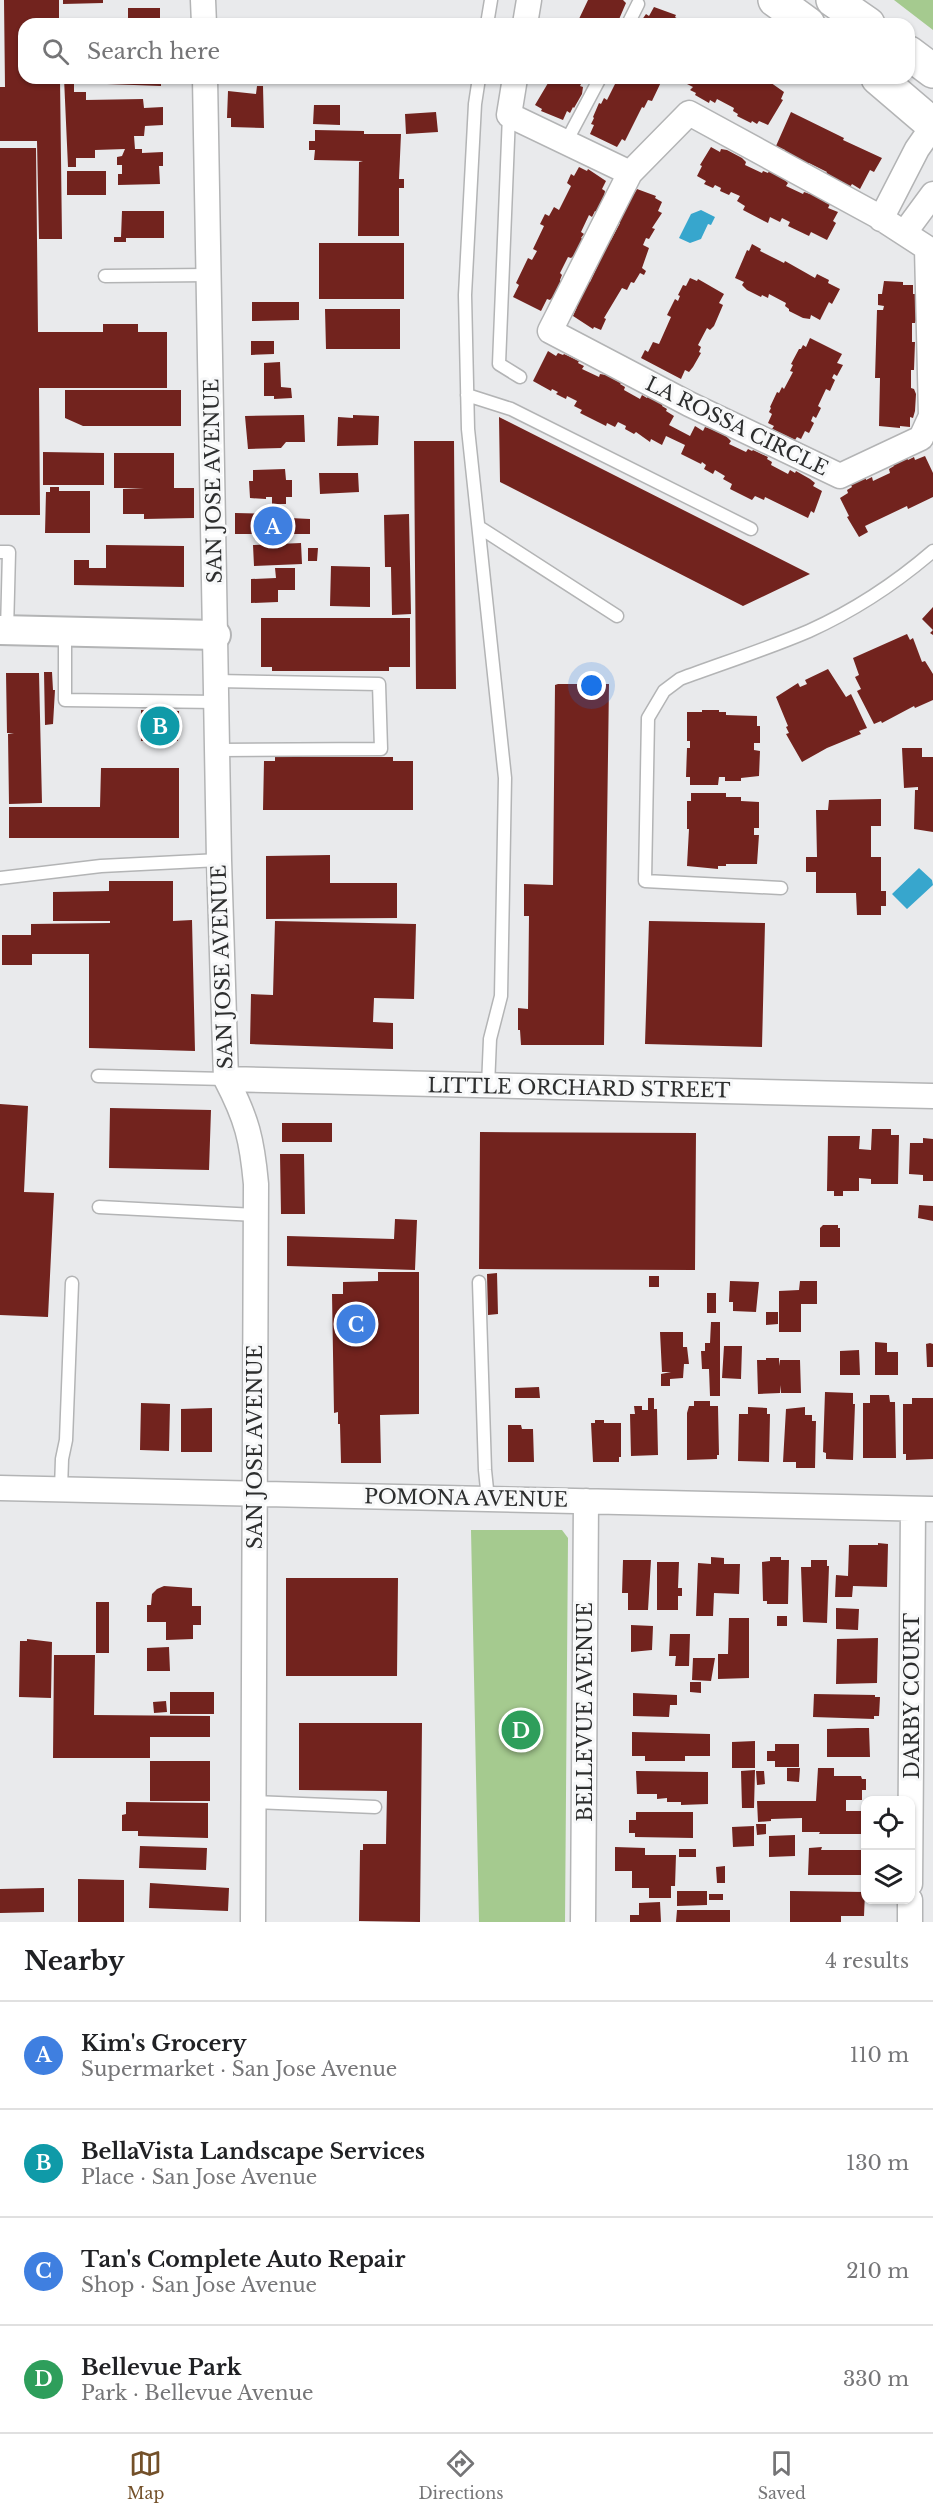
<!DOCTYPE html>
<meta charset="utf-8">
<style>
:root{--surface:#fff;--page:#f6f6f6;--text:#202124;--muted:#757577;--line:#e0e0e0;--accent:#735029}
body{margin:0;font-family:"Libre Baskerville",serif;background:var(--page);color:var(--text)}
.controls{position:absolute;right:18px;bottom:18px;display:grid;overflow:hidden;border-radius:12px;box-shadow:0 2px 4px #0004}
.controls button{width:54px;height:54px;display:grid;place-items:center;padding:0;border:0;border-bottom:2px solid var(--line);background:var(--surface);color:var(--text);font:30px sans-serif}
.you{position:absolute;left:592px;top:686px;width:21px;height:21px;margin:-15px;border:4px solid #fff;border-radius:50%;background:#1a73e8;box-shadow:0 0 0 9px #1a73e833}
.badge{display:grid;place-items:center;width:39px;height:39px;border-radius:50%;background:var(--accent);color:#fff;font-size:20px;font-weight:700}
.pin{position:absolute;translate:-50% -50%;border:3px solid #fff;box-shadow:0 2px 6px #0006}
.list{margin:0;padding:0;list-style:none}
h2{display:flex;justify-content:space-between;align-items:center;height:78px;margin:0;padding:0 24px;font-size:26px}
h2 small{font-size:20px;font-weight:400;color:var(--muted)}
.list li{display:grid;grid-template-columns:39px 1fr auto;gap:18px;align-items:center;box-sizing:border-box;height:108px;padding:0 24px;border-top:2px solid var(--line)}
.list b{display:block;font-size:22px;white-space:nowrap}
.list p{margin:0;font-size:20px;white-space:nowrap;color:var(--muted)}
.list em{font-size:20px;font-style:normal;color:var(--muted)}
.icon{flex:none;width:33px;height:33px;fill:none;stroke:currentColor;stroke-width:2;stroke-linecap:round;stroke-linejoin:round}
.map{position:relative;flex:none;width:933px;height:1922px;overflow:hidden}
.search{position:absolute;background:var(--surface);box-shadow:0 2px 4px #0004;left:18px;right:18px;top:18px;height:66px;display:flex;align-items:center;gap:15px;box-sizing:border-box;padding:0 21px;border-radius:18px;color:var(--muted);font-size:22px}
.sheet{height:510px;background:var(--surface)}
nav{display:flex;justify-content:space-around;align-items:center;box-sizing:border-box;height:84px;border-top:2px solid var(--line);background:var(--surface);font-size:16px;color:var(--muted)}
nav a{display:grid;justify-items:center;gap:3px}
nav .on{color:var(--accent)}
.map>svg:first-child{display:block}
</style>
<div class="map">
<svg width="933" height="1922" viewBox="0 0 933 1922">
<rect width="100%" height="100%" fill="#e9eaec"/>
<path fill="#a5ca8f" d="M894,0H933V30Z
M471,1530H562L568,1538L565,1922H479Z"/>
<path fill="#37a6cd" d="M701,210L715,217L711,225L708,224L701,239L690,243L679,238L691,214Z
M919,868L932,880L933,885L907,909L892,894Z"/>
<path fill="#72231e" d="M4,0H59V24H24V78H60L62,239H39L37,141H0V87H5Z
M63,0H103V3L63,4Z
M588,0H623L626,3L617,24H572L575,19L578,21Z
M654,7L676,15L675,17L681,21L680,24H639L646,14L649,16Z
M128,8H160V22L157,24H128Z
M428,19H450V24H428Z
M64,78H74V92H86V100L143,99L144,108L163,107V125L145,126L144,136H134L135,149H142V153L163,152V166H159L160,184L118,185V174H122V165H117V157L122,156L125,149L95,150V158H76V167H68Z
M103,78H161V86L107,84Z
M551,78H584L580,86L583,87L582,94L574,108L573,107L570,113L567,111L563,120L541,111L542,109L535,105Z
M613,78H663L652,101L648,100L644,108L642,107L625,141L622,139L617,147L590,134L594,125L591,124L594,118L593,117L599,103L601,104L604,98L607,100L615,84L611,82Z
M685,78H763L762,80L765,82L767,80L784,92L781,99L783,100L768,125L759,121L757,124L752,121L751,123L737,116L738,114L733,111L734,108L717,99L715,103L710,100L709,103L695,95L696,93L690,90L693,87L683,82Z
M257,86H263L264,128L231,127V118H227L228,91L256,94Z
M314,105H340V125L313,124Z
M436,112L438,132L406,134L405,114Z
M791,112L844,138L843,140L882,158L874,172L870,170L860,189L852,184L850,187L825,175L827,172L809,163L807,166L783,154L785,150L776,146Z
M315,130L364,131V134H401L399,179H404V188H399V236H358L359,162L363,161L314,160L315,150H309V141H315Z
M711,147L720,152L721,149L727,150L742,158L746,162L745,165L762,173L763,171L768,173L769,171L783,178L788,183L786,186L803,194L804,192L810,194L811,192L826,200L825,202L830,204L828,208L838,212L833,221L836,223L827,240L811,232L809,236L788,226L790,222L782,218L780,222L770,217L768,223L743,210L745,206L737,201L740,196L731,192L729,195L720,191L721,188L715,185L713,188L704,184L706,181L697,176L702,166L700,165Z
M0,148H36L38,332H103V324H138V332H167V388H39L40,515H0Z
M579,167L587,171L588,169L606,181L602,189L605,191L604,198L597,212L595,211L592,217L589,215L581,232L584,234L581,238L583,239L576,254L571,258L568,257L560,273L562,275L560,280L561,282L554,296L550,300L547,299L541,311L513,297L519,285L516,283L528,258L532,260L537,251L533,249L544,226L540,224L545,214L549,216L554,207L559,210L571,186L567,183L571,174L574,176Z
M67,171H106V195H67Z
M637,189L656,196L655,198L662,202L658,211L662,213L652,228L655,229L649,239L646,238L643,245L649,248L642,268L646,271L644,275L640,273L634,283L631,282L627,290L622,288L604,318L606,319L601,330L594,327L593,329L573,316L577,307L574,306L587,280L590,282L598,265L595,263L608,238L611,240L620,223L617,221L629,196L632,197Z
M122,211H164V238H126V242H114V237H121Z
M319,243H404V299H319Z
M752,244L761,249L760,251L784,263L785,261L815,278L817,274L829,280L828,283L840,289L832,304L829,302L820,320L811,315L810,319L803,318L789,311V309L785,306L786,303L769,294L768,298L762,295L761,297L747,290L742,285L744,282L735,278L747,250L749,251Z
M690,278L697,281L698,279L724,294L719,303L723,305L714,326L710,330L707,328L698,345L701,347L699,352L701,353L693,367L689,372L685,370L681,379L641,358L645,350L648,352L653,342L659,344L671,317L667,315L675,299L678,301L680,296L678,295L683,285L686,286Z
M884,281L903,282V285H913V294H916L917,301V317L915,323H912V342H915L914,370H911V388L914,389L916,394L915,411L913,418L910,417V427L900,426V428L879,426L880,378H875L877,310H883L884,306L878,305V294H882Z
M252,302H299V320L252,321Z
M325,309H400V349H326Z
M810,338L842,354L837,363L843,365L837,376L834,374L832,378L835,380L830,391L826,389L818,406L821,408L816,418L813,416L811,421L814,423L809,433L805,431L801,439L797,437L795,440L772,429L774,426L768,423L772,414L769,412L771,408L770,407L777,392L779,393L782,387L784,389L793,372L790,371L793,365L791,364L799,349H801L803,345L806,347Z
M251,341H274V354L251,355Z
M548,351L556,356L558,353L563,355L564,354L579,361L578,363L584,366L582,369L599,377L600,374L606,375L621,383L620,384L625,387L624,390L640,399L642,395L647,398L648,396L663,404L662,406L667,409L666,411L674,416L669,425L690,436L695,426L703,431L705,427L711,429L726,436L731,441L729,444L746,452L748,449L752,451L753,450L768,457L767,459L772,462L771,465L788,474L790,470L795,473L796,471L810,479L815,483L813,486L822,491L814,513L811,511L808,518L765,497L764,500L755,496L752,500L730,489L732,484L723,479L725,476L715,470L713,474L704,469L706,465L702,462L701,464L681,454L685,445L666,436L662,445L651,439L650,442L636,432L634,434L625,429L626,426L618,422L615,427L607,423L606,426L580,413L582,410L574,406L577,401L567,396L566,399L556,394L558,392L552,389L551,391L533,381Z
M280,362L281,387L291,388L292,398L274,399V396H264V363Z
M65,390H181V426H83L65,418Z
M304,415L305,442H286L281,448L248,449L245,416Z
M353,415L379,416L378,445L337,446L338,417L353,418Z
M499,417L810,574L743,606L500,482Z
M414,441H454L456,689H416Z
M43,452L104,453V485H43Z
M114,453H174V488H194V518L144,519V514H123V489L144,488H114Z
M925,456L933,473V497L908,509L907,506L865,526L868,532L859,537L847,517L849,516L840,498L848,493L847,490L852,487L851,485L866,478V480L872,477L873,481L890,473L889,469L894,466L893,465L907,458L908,460L914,457L915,460Z
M285,469L286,480H292V497H286V504H272V497H266V499L250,498L249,481H253V470Z
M319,473H358L359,492L320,494Z
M50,487H59V491H90V533H45L46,492H50Z
M235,513L273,514L290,515V518L310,519V534H235Z
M409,514L411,614L392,615L391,567H385L384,515Z
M301,543L302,564L254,566L253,545Z
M106,545L184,546V587L74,585V560H89V568H106Z
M308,548H318L317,561H308Z
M331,566L370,567V607L330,606Z
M275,568H295V590H278V602L251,603V579L276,578Z
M933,607V635L930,633L933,630L922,619Z
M261,618H410V667H389V671H272V667H261Z
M907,634L910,640L913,638L922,662L925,661L933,674V700L915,708L914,706L882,723L881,721L874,724L857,691L861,689L855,677L859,675L853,658Z
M828,669L846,697L851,694L867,728L859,731L861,734L827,748L802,762L786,734L789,733L786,727L788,726L776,697L798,683L800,687L807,684L805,680Z
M44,672H52L53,690H55L53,724L45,725Z
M6,673H39L42,803L9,804L8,734L14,733H7Z
M558,684H609L604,1045H521L520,1030H518V1008L528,1009L529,916H524V884L553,885L555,685Z
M141,710L179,711L178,741H141Z
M702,710H719V712H726V715L757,716V726H760V743H754V750L760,751L759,776L741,778V781H725V777H719L718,785H690V777H686L687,748H690V741H687V712H702Z
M902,748H922V757H933V832L914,829L915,790H918V787L904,788Z
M275,757H393V761H413V810H263L264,761H275Z
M101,768H179V838H9V807H100Z
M691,793H726V797H741V801L759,802V828H754V835H759L757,864H726V866H718V869L687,866L689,829H687V801H691Z
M881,799V826H871V857H881V891H886V906H881V915H857L856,893H816V872H806V857H817L816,810H828L829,800Z
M330,855V883H397V918L266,919V856Z
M109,881H173V921L192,920L195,1051L89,1048V954H32V965H2V935H31V924L110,923V921H53V892L109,891Z
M275,921L416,924L414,999L374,998L373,1022L393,1023V1049L250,1044L251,994L273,995Z
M649,921L765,923L762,1047L645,1044Z
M0,1104L28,1106L24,1192L54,1193L48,1317L0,1315Z
M110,1108L211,1110L209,1170L109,1168Z
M282,1123H332V1142H282Z
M872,1129H891V1135H899L898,1184H871V1179L859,1178V1191H843V1196H834V1191H827L828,1136H860L859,1149L871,1150Z
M480,1132L696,1133L695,1270L479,1269Z
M923,1138L933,1139V1181H923V1175L909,1174L910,1143H923Z
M280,1154H304L305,1214H281Z
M919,1205L933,1206V1221L918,1218Z
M395,1219L417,1220L415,1270L287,1266V1236L394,1239Z
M823,1225H838V1228H840V1247H820V1228Z
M378,1272H419V1414L380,1415L381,1463H341L340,1424H338V1412L334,1413L332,1294H343V1282L378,1281Z
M497,1273L498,1314L488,1315L487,1274Z
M649,1276H659V1287H649Z
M730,1281L759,1282L756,1312L733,1311V1302H729Z
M800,1281H817V1304H801V1332H779V1291L799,1290Z
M707,1293H716V1313H707Z
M766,1312H778V1324L766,1325Z
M711,1322H720V1396H710L709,1369H702L701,1351H705V1343H710Z
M660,1332H683V1347H687L689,1364H684L683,1378L670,1379V1386H661V1374L671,1372H662Z
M875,1342L887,1343V1352H898V1375H875Z
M930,1343L933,1344V1367H927L926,1344Z
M724,1346H742L741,1379L722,1378Z
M859,1350L860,1375H840V1351Z
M766,1358H779V1366L780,1360H800L801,1393H781L780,1385V1393L758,1394L757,1360H766Z
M539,1387L540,1398H515V1388Z
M825,1392L853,1393V1404H855L853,1460L826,1459V1453L823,1452Z
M870,1395H889L890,1402H895L896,1458H863V1403H870Z
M648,1398H654V1409H657L658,1455L631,1456L630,1414H635L634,1406H642V1410H648Z
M912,1398H933V1459L906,1460V1454H903V1404H912Z
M694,1401H710V1406H718L719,1455H717V1459L687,1460V1413L689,1406H694Z
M141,1403L170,1404L169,1451L140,1450Z
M748,1407L767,1408V1414H770L769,1462L738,1461L739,1414H748Z
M805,1407V1415H812V1421H816L815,1468H796V1462H783L786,1409Z
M212,1408V1452H181V1409Z
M595,1420H604V1423H621V1457H619V1462H593L591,1423H595Z
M508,1425H521L522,1429H533L534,1462H508Z
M878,1543L888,1544L887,1587L853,1586L852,1597H835L836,1575L848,1576L849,1545H878Z
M711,1557L724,1558V1564H740L739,1594L714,1593L713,1616H696L698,1563L711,1564Z
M770,1557H781V1560H789L788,1604H767V1601H763L762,1562L770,1561Z
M623,1560H651L648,1610H628V1593H622Z
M811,1560H827V1566H829L827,1623L803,1622L801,1567H811Z
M657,1562H679L678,1588H682V1596H678V1610H657Z
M286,1578H398L397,1676H286Z
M164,1586L192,1588V1606H201V1625H193V1639L166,1640V1622H147V1605H151L152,1594L157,1589Z
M96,1602H109V1653H96Z
M836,1608L859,1609L858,1630L836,1629Z
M777,1616H787V1626H777Z
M729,1618H749V1678L718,1679V1654H728Z
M631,1625L653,1626L652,1650L631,1652Z
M670,1634H690L689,1666H675L676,1656H669Z
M878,1638L877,1683L836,1684L837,1639Z
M27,1639L52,1642L51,1698L19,1697L20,1641H27Z
M169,1647L170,1671H147V1648Z
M54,1655H95L94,1715L210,1716V1737H150V1758H53Z
M693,1658H715L711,1681L692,1680Z
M690,1682H701V1693L690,1692Z
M170,1692H214V1714H170Z
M633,1693L677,1695V1705H670L669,1717L633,1716Z
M814,1694L875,1695V1697H880L879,1716H874V1719L813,1717Z
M166,1701L167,1712L154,1713L153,1702Z
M299,1723H422L420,1922L359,1921L360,1850H363V1844H386L387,1791L299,1790Z
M857,1728H869L870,1757H827V1729Z
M632,1732L710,1734V1756H685V1761H645V1756H632Z
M755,1741V1768H732V1742Z
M775,1744H799V1767H775V1761H767V1751H775Z
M150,1761H210V1801H150Z
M787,1768H800L799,1782L787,1781Z
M818,1768H834V1776H861L862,1779H866V1790H862V1800H846V1811H862V1814H866V1830H862V1834H819L820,1832H802V1818L771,1819V1821L758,1822L757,1801H816Z
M755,1770L754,1808H742L741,1771Z
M636,1771L708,1772V1804L681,1805V1802H667V1798L657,1799V1794H637Z
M756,1771H764L765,1784L757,1785Z
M126,1802L208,1803V1838L138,1836V1831H122V1815L126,1814Z
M636,1812H693V1838L635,1837V1833H629V1820H636Z
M756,1824H766V1834L757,1835Z
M754,1826V1846L733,1847L732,1827Z
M795,1835V1856L769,1857V1836Z
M140,1846L207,1848L206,1870L139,1868Z
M615,1847L645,1848V1855H676L675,1886H671V1898H649V1888H632V1871H615Z
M822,1847L821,1850H864L866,1875H808L809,1848Z
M679,1849H696V1857H679Z
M725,1866V1883H717L716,1867Z
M78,1879L124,1880V1922H78Z
M150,1883L229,1888L228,1911L149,1908Z
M44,1888V1912L0,1913V1889Z
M677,1891H707V1905L677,1906Z
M790,1891L865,1892L864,1916H841V1922H790Z
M709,1894H723V1900H709Z
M660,1902L661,1922H630V1915H639V1903Z
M677,1910H730V1922H676Z"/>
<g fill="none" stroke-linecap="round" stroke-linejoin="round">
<g stroke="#b3b4b5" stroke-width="15">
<path id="service" d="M487,24L491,0
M628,24L638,4
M479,78L475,104L465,295L468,429L505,778L501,996L490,1039L488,1086
M509,115L499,364L520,377
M566,142L600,78
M105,276L209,275
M467,395L511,409L751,529
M479,527L617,616
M0,552H9L7,631
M65,632V700L217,702
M217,681L379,684L381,749L218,750
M0,878L101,866L219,860
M781,888L645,881L648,718L664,691L680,679C723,663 767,649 809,631C853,611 897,582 933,551
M98,1076L226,1079
M99,1207L256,1215
M479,1282L485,1470L488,1499
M61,1489L62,1459L66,1440L72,1283
M254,1802L375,1807"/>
</g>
<g stroke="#b3b4b5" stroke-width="27">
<path id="minor" d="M203,0L204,24
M525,24L529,0
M205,78L219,860L226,1079C247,1119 252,1140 256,1184L253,1922
M515,78L509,115L630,173
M689,113L876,215L927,248L931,416L921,438L840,476L689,404L550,331L630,173Z
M881,219L917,149L933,126
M905,232L933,194
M226,1079L933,1096
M0,1488L933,1509
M910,1884L913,1509
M583,1922L586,1501
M910,1922V1900"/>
</g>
<g stroke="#b3b4b5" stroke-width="32">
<path id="tertiary" d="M0,630L216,635"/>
</g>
<g stroke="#b3b4b5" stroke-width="36">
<path id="primary" d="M775,0L808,24
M833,0L868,24
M909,53L933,71
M878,78L933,125"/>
</g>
<use href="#service" stroke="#fff" stroke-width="12"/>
<use href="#minor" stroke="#fff" stroke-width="24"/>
<use href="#tertiary" stroke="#fff" stroke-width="28"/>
<use href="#primary" stroke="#fff" stroke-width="33"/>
</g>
<g text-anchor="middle" stroke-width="6" stroke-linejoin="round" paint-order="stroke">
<g font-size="20" fill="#2d2e2e" stroke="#f7f8f9">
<text transform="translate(737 426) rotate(26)" y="7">LA ROSSA CIRCLE</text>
<text transform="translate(213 481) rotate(-91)" y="7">SAN JOSE AVENUE</text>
<text transform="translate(222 967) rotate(-92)" y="7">SAN JOSE AVENUE</text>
<text transform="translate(579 1088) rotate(1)" y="7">LITTLE ORCHARD STREET</text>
<text transform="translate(255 1447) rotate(-90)" y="7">SAN JOSE AVENUE</text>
<text transform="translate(466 1498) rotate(1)" y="7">POMONA AVENUE</text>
<text transform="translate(912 1696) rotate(-90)" y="7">DARBY COURT</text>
<text transform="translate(585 1712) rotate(-90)" y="7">BELLEVUE AVENUE</text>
</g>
</g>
</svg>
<div class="controls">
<button><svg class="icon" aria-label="locate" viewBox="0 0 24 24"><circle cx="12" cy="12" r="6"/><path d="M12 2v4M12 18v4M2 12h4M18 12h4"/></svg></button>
<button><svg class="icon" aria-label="layers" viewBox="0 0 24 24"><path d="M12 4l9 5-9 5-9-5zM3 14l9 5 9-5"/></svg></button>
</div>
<div class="you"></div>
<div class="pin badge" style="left:273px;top:526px;background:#3f7fe0">A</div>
<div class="pin badge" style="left:160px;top:726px;background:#0f9aa8">B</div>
<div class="pin badge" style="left:356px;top:1324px;background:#3f7fe0">C</div>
<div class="pin badge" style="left:521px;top:1730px;background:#2e9e5b">D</div>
<div class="search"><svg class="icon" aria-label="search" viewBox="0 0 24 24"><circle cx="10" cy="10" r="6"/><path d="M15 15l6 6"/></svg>Search here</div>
</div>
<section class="sheet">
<h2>Nearby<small>4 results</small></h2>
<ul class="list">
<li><span class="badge" style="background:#3f7fe0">A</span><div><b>Kim's Grocery</b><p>Supermarket · San Jose Avenue</p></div><em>110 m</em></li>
<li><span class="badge" style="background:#0f9aa8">B</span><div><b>BellaVista Landscape Services</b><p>Place · San Jose Avenue</p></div><em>130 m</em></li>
<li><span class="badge" style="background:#3f7fe0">C</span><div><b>Tan's Complete Auto Repair</b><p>Shop · San Jose Avenue</p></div><em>210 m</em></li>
<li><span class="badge" style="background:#2e9e5b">D</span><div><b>Bellevue Park</b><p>Park · Bellevue Avenue</p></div><em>330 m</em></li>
</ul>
</section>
<nav>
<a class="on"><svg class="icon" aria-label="map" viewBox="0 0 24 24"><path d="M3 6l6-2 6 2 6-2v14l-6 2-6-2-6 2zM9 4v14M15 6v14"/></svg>Map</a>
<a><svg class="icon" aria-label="directions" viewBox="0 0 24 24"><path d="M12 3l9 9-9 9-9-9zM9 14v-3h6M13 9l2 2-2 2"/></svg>Directions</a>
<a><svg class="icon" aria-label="saved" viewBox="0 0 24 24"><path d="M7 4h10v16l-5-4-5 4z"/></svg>Saved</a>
</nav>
